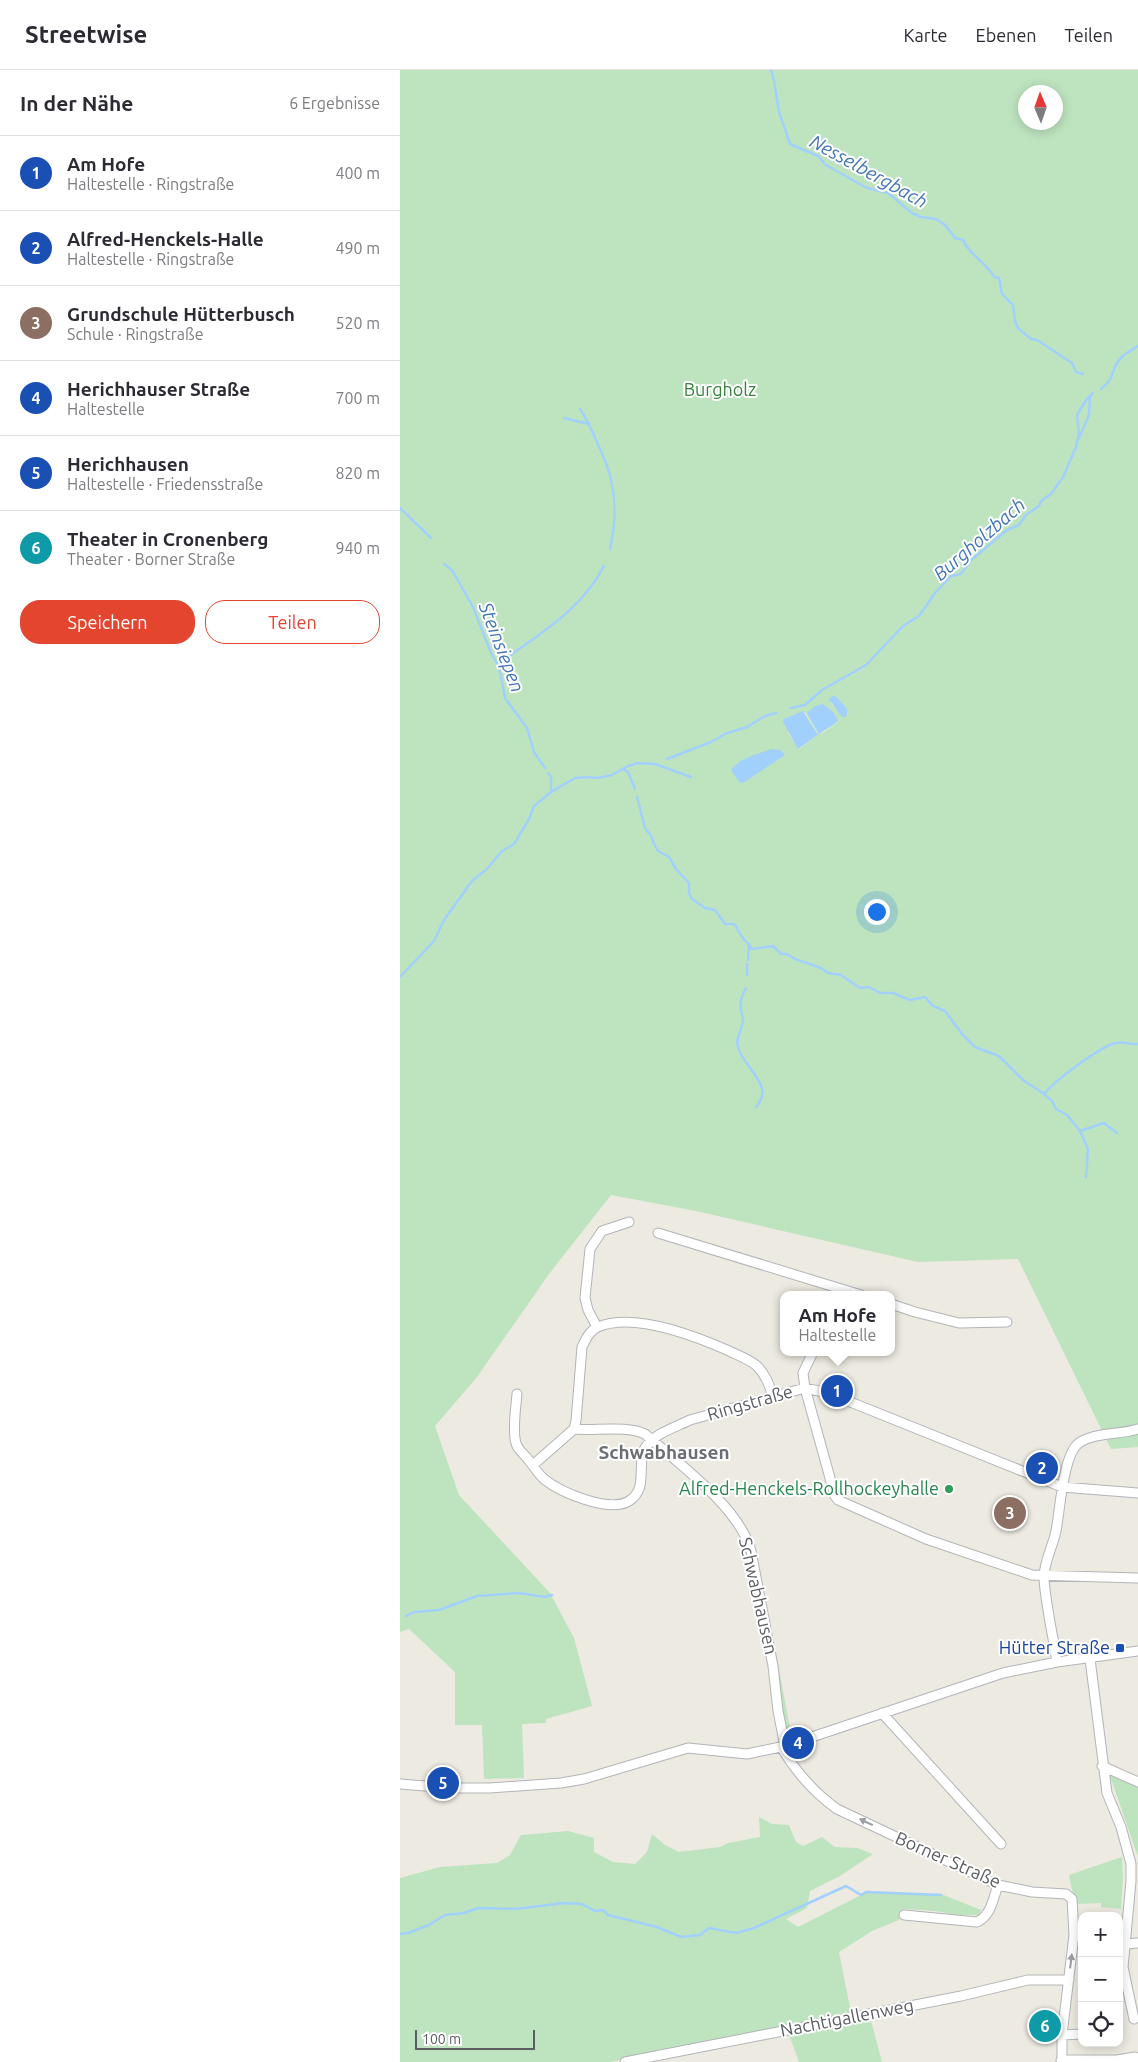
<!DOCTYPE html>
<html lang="de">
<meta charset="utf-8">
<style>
:root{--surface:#fff;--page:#f7f7f7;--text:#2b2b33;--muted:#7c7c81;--line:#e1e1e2;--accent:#e4452f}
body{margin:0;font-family:Ubuntu,sans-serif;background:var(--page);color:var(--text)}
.controls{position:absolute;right:15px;bottom:15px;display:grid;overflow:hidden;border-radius:10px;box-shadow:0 2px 12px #0003}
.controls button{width:45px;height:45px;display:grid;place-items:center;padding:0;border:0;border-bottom:1px solid var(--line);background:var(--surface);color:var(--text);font:25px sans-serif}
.compass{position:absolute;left:618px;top:15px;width:45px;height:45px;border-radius:50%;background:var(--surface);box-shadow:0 2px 12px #0003;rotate:358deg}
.scale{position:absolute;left:15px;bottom:12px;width:120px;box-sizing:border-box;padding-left:5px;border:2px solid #5a5d62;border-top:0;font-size:14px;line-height:18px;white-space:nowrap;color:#5a5d62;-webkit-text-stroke:4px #fff;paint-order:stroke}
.you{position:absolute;left:476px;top:841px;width:18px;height:18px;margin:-12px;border:4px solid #fff;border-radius:50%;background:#1a73e8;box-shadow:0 0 0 8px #1a73e833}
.badge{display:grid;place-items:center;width:32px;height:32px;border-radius:50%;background:var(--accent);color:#fff;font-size:16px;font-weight:700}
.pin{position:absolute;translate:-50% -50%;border:2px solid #fff;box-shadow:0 1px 5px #0006}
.popup{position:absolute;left:380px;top:1221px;width:115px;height:65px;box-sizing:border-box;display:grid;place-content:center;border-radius:10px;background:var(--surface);filter:drop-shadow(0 1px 4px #0005);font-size:16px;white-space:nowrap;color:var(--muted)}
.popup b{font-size:19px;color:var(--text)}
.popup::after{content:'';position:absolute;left:50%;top:100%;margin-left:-10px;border:10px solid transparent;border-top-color:var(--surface)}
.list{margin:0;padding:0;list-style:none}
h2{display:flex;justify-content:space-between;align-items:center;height:65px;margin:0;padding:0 20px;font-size:21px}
h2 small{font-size:16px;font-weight:400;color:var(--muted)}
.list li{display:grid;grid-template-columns:32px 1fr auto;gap:15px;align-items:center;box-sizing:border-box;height:75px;padding:0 20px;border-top:1px solid var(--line)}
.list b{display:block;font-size:19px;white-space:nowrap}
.list p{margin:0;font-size:16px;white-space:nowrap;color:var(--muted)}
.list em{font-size:16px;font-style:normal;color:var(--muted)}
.actions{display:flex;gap:10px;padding:15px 20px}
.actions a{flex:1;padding:11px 0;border:1px solid var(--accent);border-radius:20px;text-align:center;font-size:18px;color:var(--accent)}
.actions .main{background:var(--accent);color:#fff}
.icon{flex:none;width:28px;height:28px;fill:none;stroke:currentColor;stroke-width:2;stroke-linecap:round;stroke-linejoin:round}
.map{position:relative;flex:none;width:738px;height:1992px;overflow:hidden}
header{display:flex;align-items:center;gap:30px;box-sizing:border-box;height:70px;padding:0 25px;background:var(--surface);border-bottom:1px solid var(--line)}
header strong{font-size:24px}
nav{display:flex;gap:28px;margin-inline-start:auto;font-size:18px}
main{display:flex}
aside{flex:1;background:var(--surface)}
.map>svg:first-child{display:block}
</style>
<header>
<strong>Streetwise</strong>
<nav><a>Karte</a><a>Ebenen</a><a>Teilen</a></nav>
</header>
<main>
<aside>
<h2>In der Nähe<small>6 Ergebnisse</small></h2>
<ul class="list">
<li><span class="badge" style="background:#1a4fb4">1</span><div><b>Am Hofe</b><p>Haltestelle · Ringstraße</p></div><em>400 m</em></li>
<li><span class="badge" style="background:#1a4fb4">2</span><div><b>Alfred-Henckels-Halle</b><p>Haltestelle · Ringstraße</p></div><em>490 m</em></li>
<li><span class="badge" style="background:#8d6e63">3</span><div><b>Grundschule Hütterbusch</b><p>Schule · Ringstraße</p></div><em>520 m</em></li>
<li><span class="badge" style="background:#1a4fb4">4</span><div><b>Herichhauser Straße</b><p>Haltestelle</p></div><em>700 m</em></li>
<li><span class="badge" style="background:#1a4fb4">5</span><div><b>Herichhausen</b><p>Haltestelle · Friedensstraße</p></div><em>820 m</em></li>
<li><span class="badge" style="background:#0f9aa8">6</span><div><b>Theater in Cronenberg</b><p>Theater · Borner Straße</p></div><em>940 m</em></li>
</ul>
<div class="actions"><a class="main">Speichern</a><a>Teilen</a></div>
</aside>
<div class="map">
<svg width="738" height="1992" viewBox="0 0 738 1992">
<rect width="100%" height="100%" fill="#eceae1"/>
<path fill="#bee4bf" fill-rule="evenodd" d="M0,0H738V1377L711,1379L618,1189L518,1192L296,1141L211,1125L149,1204L77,1307L35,1356L59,1425L150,1523L174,1568L192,1636L146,1649V1653L122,1654L124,1708L84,1709L82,1655H55V1602L9,1559L0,1562ZM626,22H656V52H626ZM437,627L448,640V642L444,647L431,633ZM405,642L418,665L399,679L388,663ZM408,644L438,652L421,664L418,663Z
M376,1583L389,1653L392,1661L395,1663L386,1666L373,1584Z
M709,1703L738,1717V1787Z
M359,1747L372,1754L389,1755L396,1772L403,1776L422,1767L435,1777L457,1778L473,1784L440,1806L410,1821L407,1838L386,1849L398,1857L465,1823L541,1824L581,1840L579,1845H557L535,1841L507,1839L501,1840L499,1850L472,1861L439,1882L451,1943L210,1992H0V1808L40,1797L97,1793L110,1785L121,1765L168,1761L194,1768V1782L213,1792L235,1794L247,1782L252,1764L265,1775L279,1782L320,1777L328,1773L360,1767Z
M722,1787L723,1805L721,1839L701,1837V1833L675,1834L669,1805Z
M470,1947L482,1992H399L388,1962Z"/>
<path fill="#a1d0fc" d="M433,626L437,627L448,640L446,647H442L429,629Z
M423,634L433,642L438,650L436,653L419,664L407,643L415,636Z
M403,641L418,665L398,679L383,652L384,649Z
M371,679L381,680L385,685L343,713L339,712L331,700C339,688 359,684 371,679Z"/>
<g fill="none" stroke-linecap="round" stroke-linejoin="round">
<path stroke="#a1d0fc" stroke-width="2.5" d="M371,0L374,11L379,42L390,74L418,86L426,95L467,118L488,123L512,143L521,147L536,149L545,155L555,168L563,170C569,185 586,192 594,207L599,208L602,224L613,235L615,251L618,258L631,269L637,270L672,293L676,302L683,304
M701,319C714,308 710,307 716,295C720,286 730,281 738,276
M180,339C189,352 194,366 201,381C216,413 218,444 210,479
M164,348L189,354
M679,368L689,345L690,327
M0,438L31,468
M44,494L52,500L73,537L91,583L99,597L105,628L127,658L134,682L145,698
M97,595C137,565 180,542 204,496
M391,638L405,635L422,620L466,595L503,556L519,546L535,523L551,506L561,504L571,490L607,460L619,455L626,445L639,436L641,431L651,424L663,407L676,377L679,363L677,345L686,330L693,323
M267,689L311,672L327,663L347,657L365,646L376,643
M222,699L228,702L235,719
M148,703L151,707V722
M237,727L245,758L251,766L254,774L258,781L269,787L276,799L289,813V823L292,829L305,838L315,840L325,854H333L336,856C338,864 347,872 352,879L373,876L381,884H387L395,889L421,898L428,903L441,905L460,918L469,917L480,923H493L510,930L525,927L533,936L545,941L562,964L575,977L599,986L623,1010L644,1024L652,1031L656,1039L667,1045L680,1061L704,1053L717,1063
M348,890L349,874
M347,905V894
M0,907L34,871L44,850L72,811L87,799L102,781L114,774L129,749L134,736L151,722L175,708L187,707L198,708L212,705L228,696L237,693L255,694L291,707
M346,918C342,925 339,932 341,940C341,944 344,947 343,951C342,961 335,967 338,977C343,998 376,1015 356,1037
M644,1024C654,1011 701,976 716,973C725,971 730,975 738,974
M680,1061L688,1079L686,1107
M6,1546L14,1542L39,1540L77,1526L120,1523L144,1527L152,1525
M0,1864L8,1863L29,1855L45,1845L64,1843L78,1838L115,1839L164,1833L182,1834L195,1841L203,1840L208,1845L257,1857L281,1867L300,1865L309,1858L336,1863L354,1858L446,1816L461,1825L466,1822L541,1825"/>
<g stroke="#b2b4b8" stroke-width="11">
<path id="minor" d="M258,1163L461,1225
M491,1234L515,1242L559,1253L607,1252
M197,1257L188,1240L185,1228L190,1179L202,1161L229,1152
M413,1282L403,1303L405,1318L435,1426L438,1430L526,1469L632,1505L738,1508
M117,1324C116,1337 112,1361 116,1373C117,1379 124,1384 127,1388C133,1395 138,1404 144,1409C161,1423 210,1443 229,1431C249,1418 236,1396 245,1378C253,1364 276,1357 290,1350L405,1318L428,1323L662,1417L738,1423
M174,1359C195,1361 227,1355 245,1364C278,1393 340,1438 351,1481L373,1596L378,1641L385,1676
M133,1395L174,1359L176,1351L182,1277C186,1269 189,1261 198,1257C233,1242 295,1266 327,1280C337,1285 349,1289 357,1296C366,1305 369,1315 373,1326
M690,1589L707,1723L721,1757L731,1794V1811L723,1897L734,1949
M657,1592C653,1565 646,1537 644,1509C643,1494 653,1476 656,1461C660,1441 663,1384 679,1373C695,1362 720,1365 738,1359
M482,1643L601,1774
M381,1677C396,1702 413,1722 437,1739L598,1815L632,1822L666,1824L672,1829L674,1865L662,1965V1992
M702,1696L738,1712
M0,1714L50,1718H90L161,1713L184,1709L288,1678L347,1684L385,1676L603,1603L657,1592L738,1581
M504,1845L577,1852C591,1846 593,1829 598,1815
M726,1874L738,1873
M662,1965L682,1964
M661,1990H717L735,1987L737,1992
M225,1992L561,1926L628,1910H669"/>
</g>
<use href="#minor" stroke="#fff" stroke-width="9"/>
</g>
<defs><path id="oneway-solid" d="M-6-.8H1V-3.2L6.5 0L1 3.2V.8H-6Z" transform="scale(1.25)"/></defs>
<g fill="#9c9ea1">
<use href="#oneway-solid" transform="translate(466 1752) rotate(-155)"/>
<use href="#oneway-solid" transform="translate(671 1891) rotate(-83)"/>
</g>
<circle fill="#2e9e5b" stroke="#fff" stroke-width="2" cx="549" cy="1419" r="5"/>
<rect fill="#1a4fb4" stroke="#fff" stroke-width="2" x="715" y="1573" width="10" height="10" rx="2.5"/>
<g text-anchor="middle" stroke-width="4" stroke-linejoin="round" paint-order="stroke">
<g font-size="18" fill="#37833e" stroke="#fff">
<text x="320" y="326">Burgholz</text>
</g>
<g font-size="18" fill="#5a5d62" stroke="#fff">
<text transform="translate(350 1333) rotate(-16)" y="6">Ringstraße</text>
<text transform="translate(358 1526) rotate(77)" y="6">Schwabhausen</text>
<text transform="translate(548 1790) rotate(24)" y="6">Borner Straße</text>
<text transform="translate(447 1948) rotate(-11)" y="6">Nachtigallenweg</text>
</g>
<g font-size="18" fill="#27864d" stroke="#fff" text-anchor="end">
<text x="539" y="1425">Alfred-Henckels-Rollhockeyhalle</text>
</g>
<g font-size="18" fill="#164399" stroke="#fff" text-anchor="end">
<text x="710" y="1584">Hütter Straße</text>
</g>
<g font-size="19" font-style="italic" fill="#4175b6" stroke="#fff">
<text transform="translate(469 101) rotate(29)" y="7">Nesselbergbach</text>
<text transform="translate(579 469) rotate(-41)" y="7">Burgholzbach</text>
<text transform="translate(102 577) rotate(69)" y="7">Steinsiepen</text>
</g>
<g font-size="19" font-weight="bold" fill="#6b6f74" stroke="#fff">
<text x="264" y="1389">Schwabhausen</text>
</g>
</g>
</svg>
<div class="controls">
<button>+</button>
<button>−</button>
<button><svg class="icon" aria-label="locate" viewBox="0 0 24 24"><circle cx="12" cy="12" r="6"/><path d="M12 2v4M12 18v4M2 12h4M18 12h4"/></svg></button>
</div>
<svg class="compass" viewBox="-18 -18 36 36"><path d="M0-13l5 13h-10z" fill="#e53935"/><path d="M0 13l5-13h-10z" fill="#7c7c81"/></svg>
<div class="scale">100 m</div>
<div class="you"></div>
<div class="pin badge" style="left:437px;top:1321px;background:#1a4fb4">1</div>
<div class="popup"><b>Am Hofe</b>Haltestelle</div>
<div class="pin badge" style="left:642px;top:1398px;background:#1a4fb4">2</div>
<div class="pin badge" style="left:610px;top:1443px;background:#8d6e63">3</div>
<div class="pin badge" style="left:398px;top:1673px;background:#1a4fb4">4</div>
<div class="pin badge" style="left:43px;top:1713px;background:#1a4fb4">5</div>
<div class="pin badge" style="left:645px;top:1956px;background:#0f9aa8">6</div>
</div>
</main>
